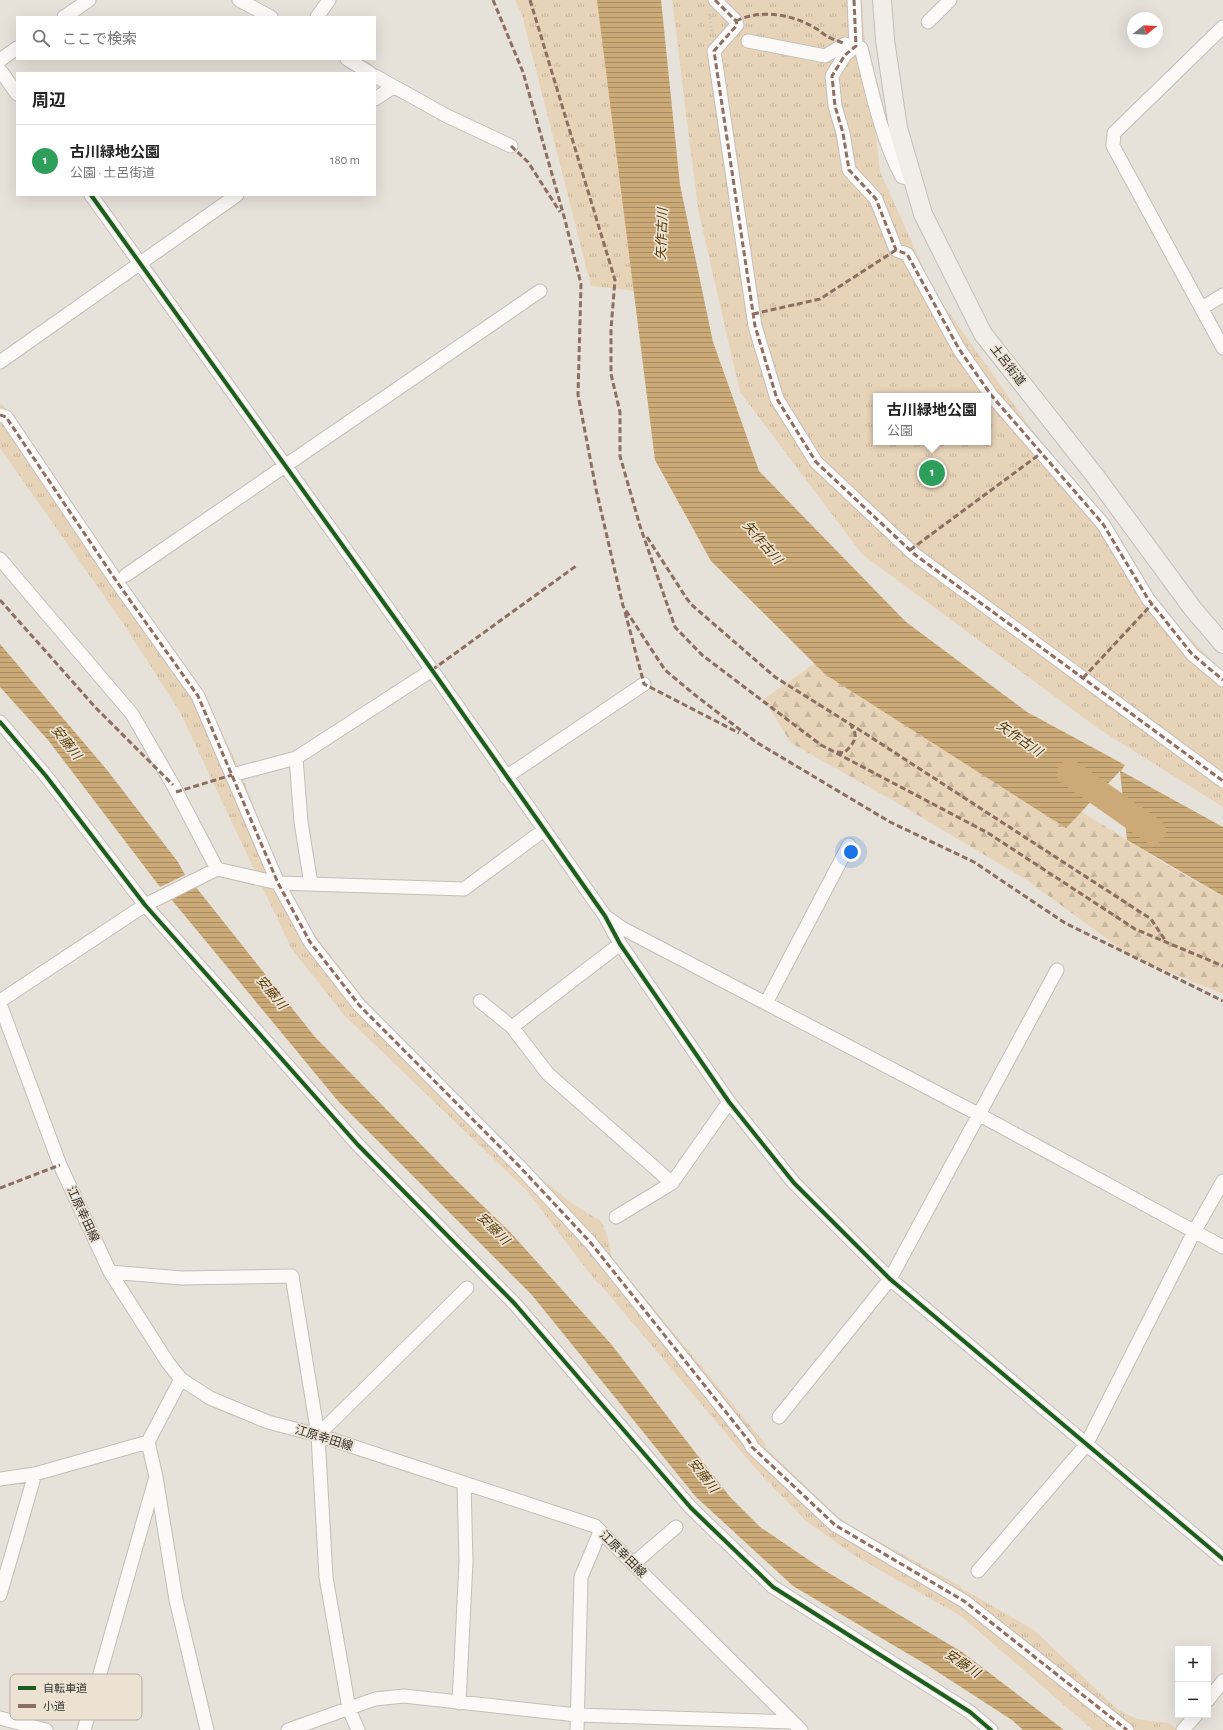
<!DOCTYPE html>
<html lang="ja">
<meta charset="utf-8">
<style>
:root{--surface:#fff;--page:#f6f6f6;--text:#222;--muted:#767676;--line:#e0e0e0;--accent:#1a73e8}
body{margin:0;font-family:"Alegreya Sans","Noto Sans JP",sans-serif;background:var(--page);color:var(--text)}
.controls{position:absolute;right:12px;bottom:12px;display:grid;overflow:hidden;border-radius:0px;box-shadow:0 4px 16px #0002}
.controls button{width:36px;height:36px;display:grid;place-items:center;padding:0;border:0;border-bottom:1px solid var(--line);background:var(--surface);color:var(--text);font:20px sans-serif}
.compass{position:absolute;left:1127px;top:12px;width:36px;height:36px;border-radius:50%;background:var(--surface);box-shadow:0 4px 16px #0002;rotate:72deg}
.you{position:absolute;left:851px;top:852px;width:14px;height:14px;margin:-10px;border:3px solid #fff;border-radius:50%;background:#1a73e8;box-shadow:0 0 0 6px #1a73e833}
.badge{display:grid;place-items:center;width:26px;height:26px;border-radius:50%;background:var(--accent);color:#fff;font-size:13px;font-weight:700}
.pin{position:absolute;translate:-50% -50%;border:2px solid #fff;box-shadow:0 1px 4px #0006}
.popup{position:absolute;left:873px;top:393px;width:118px;height:52px;box-sizing:border-box;display:grid;place-content:center;border-radius:0px;background:var(--surface);filter:drop-shadow(0 1px 3px #0005);font-size:13px;white-space:nowrap;color:var(--muted)}
.popup b{font-size:15px;color:var(--text)}
.popup::after{content:'';position:absolute;left:50%;top:100%;margin-left:-8px;border:8px solid transparent;border-top-color:var(--surface)}
.list{margin:0;padding:0;list-style:none}
h2{display:flex;justify-content:space-between;align-items:center;height:52px;margin:0;padding:0 16px;font-size:17px}
h2 small{font-size:13px;font-weight:400;color:var(--muted)}
.list li{display:grid;grid-template-columns:26px 1fr auto;gap:12px;align-items:center;box-sizing:border-box;height:72px;padding:0 16px;border-top:1px solid var(--line)}
.list b{display:block;font-size:15px;white-space:nowrap}
.list p{margin:0;font-size:13px;white-space:nowrap;color:var(--muted)}
.list em{font-size:13px;font-style:normal;color:var(--muted)}
.icon{flex:none;width:22px;height:22px;fill:none;stroke:currentColor;stroke-width:2;stroke-linecap:round;stroke-linejoin:round}
.map{position:relative;flex:none;width:1223px;height:1730px;overflow:hidden}
.search{position:absolute;background:var(--surface);box-shadow:0 4px 16px #0002;left:16px;top:16px;width:360px;height:44px;display:flex;align-items:center;gap:10px;box-sizing:border-box;padding:0 14px;border-radius:0px;color:var(--muted);font-size:15px}
.panel{position:absolute;background:var(--surface);box-shadow:0 4px 16px #0002;left:16px;top:72px;width:360px;height:124px;border-radius:0px}
.map>svg:first-child{display:block}
</style>
<div class="map">
<svg width="1223" height="1730" viewBox="0 0 1223 1730">
<defs>
<pattern id="forest-firs" width="22" height="20" patternUnits="userSpaceOnUse"><rect width="22" height="20" fill="#e7d3b8"/><path d="M5 1l3.5 6h-7zM16 11l3.5 6h-7z" fill="#c7b69e"/></pattern>
<pattern id="park-tufts" width="24" height="20" patternUnits="userSpaceOnUse"><rect width="24" height="20" fill="#e7d3b8"/><path d="M3 7l-1-3M5 7V3M7 7l1-3M15 17l-1-3M17 17v-4M19 17l1-3" fill="none" stroke="#c7b69e"/></pattern>
<pattern id="water-rules" width="6" height="5" patternUnits="userSpaceOnUse"><rect width="6" height="5" fill="#ccaa78"/><path d="M0 2.5h6" fill="none" stroke="#a68b63"/></pattern>
</defs>
<rect width="100%" height="100%" fill="#e6e1d9"/>
<path fill="url(#forest-firs)" d="M828,654L1162,862L1223,897V994L1129,955L1027,880L906,808L791,743L764,699Z"/>
<path fill="url(#park-tufts)" fill-rule="evenodd" d="M515,0H617L637,291L591,286L522,15Z
M672,0H862L864,33L880,172L935,293L1151,598L1223,672V807L1099,729L862,554L740,392L698,209ZM876,396H988V442H876Z
M0,404L10,411L74,509L201,690L239,768L274,860L309,927L374,1012L416,1056L538,1176L574,1205L601,1221L608,1238L612,1258L766,1445L765,1447L842,1521L960,1586L961,1588L1034,1630L1118,1710L1137,1719L1168,1723L1179,1730H1093L961,1616L857,1557L806,1521L756,1469L599,1283L598,1284L527,1191L344,1015L291,948L180,712L123,623L0,448Z"/>
<path fill="url(#water-rules)" d="M597,0H661L680,185L713,342L759,471L906,622L1027,712L1125,765L1121,771L1223,827V896L1127,840L1120,771L1066,828L826,675L711,561L655,460Z
M0,644L107,770L178,862L185,875L160,887L48,740L0,687Z
M195,886L315,1037L455,1179L509,1231L611,1344L730,1497L760,1527L822,1569L962,1652L1064,1730H1023L1012,1720L927,1665L793,1586L696,1497L531,1294L338,1101L171,899Z"/>
<g fill="none" stroke-linecap="round" stroke-linejoin="round">
<path stroke="#ccaa78" stroke-width="26" d="M1070,773L1153,831"/>
<g stroke="#c3beb8" stroke-width="15">
<path id="street" d="M239,0L271,17
M715,0L736,21L737,25L714,51L755,326L777,399L816,462L914,554L1223,781
M854,0L856,46L845,55L832,76L835,106L843,133L849,170L876,199L896,250L907,254L959,349L991,395L1103,524L1148,599L1192,654L1223,680
M64,17L89,0
M317,17L329,0
M928,22L950,0
M1223,27L1114,133L1113,146L1223,348
M748,41L825,56L845,44L861,48C871,88 882,141 902,177L907,178L912,177
M347,59L370,73
M0,60L17,48
M0,70L17,94
M375,76L447,116L511,146
M375,99L393,87
M91,195L432,670L605,916L620,944L729,1102L794,1183L890,1279L1223,1559
M1202,308L1223,295
M0,362L237,195
M0,415L6,417L117,582L198,696L278,883L310,942L359,1005L519,1166L590,1242L749,1441L752,1447L835,1525L964,1601L1127,1730
M0,559L132,714L173,785L217,869
M126,575L540,291
M0,722L46,776L145,905L358,1145L515,1304L691,1508L773,1587L970,1712L991,1730
M296,758L432,670
M232,775L296,758L301,822L311,884
M506,777L644,684
M608,918L620,927L978,1114L1223,1247
M0,1001L145,905L217,869L278,883L464,889L544,830
M480,1001L512,1027L548,1074L672,1183
M766,1003L849,845
M0,1004L60,1165L110,1272L168,1363L181,1379L210,1398L268,1422L318,1435L595,1526L801,1730
M512,1027L620,944
M616,1217L672,1183L729,1102
M110,1272L182,1278L292,1276L318,1435L326,1577L349,1709L358,1730
M181,1379L148,1442L156,1477L176,1600L207,1730
M779,1417L890,1279L1057,970
M318,1435L467,1288
M0,1479L35,1474L148,1442
M633,1564L676,1527
M978,1571L1086,1445L1194,1232L1223,1181
M0,1595L35,1474
M1208,1700L1223,1681
M459,1703L466,1562L464,1483
M0,1718L46,1730
M84,1730L155,1480
M288,1730L375,1699L404,1696L577,1715L792,1722
M577,1730L581,1577L600,1532
M1183,1730L1196,1715"/>
</g>
<g stroke="#c3beb8" stroke-width="20">
<path id="secondary" d="M882,0L885,40L898,128L923,214L983,334L1096,477L1193,609L1223,644"/>
</g>
<path stroke="#c3c1be" stroke-width="2.5" stroke-dasharray="1 3" stroke-linecap="butt" d="M709,14L712,33"/>
<use href="#street" stroke="#fbfaf9" stroke-width="13"/>
<use href="#secondary" stroke="#f1eee9" stroke-width="18"/>
<path stroke="#8d6e63" stroke-width="3" stroke-dasharray="6 3" stroke-linecap="butt" d="M493,0L523,72L565,220L581,284L578,395L596,489L623,606L665,670L695,695L756,742L890,822L974,862L1065,923L1223,1001
M530,0L615,280L611,329V374L620,412V456L640,526L675,627L702,655L821,745L988,833L1135,929L1223,966
M715,0L736,21L737,25L714,51L755,326L777,399L816,462L914,554L1223,781
M854,0L856,46L845,55L832,76L835,106L843,133L849,170L876,199L896,250L907,254L959,349L991,395L1103,524L1148,599L1192,654L1223,680
M736,21C760,9 792,14 815,28C819,30 822,33 825,35C831,39 839,41 845,44
M511,146L528,162L560,212
M753,314L820,299L896,250
M0,415L6,417L117,582L198,696L278,883L310,942L359,1005L519,1166L590,1242L749,1441L752,1447L835,1525L964,1601L1127,1730
M647,537L687,599L693,606L775,677L866,734L1151,919L1167,943
M910,550L1040,454
M0,600L96,708L173,785
M625,612L644,684L739,733
M432,670L576,566
M1083,678L1152,604
M837,752L844,753C853,744 860,737 851,726
M176,792L232,775
M0,1188L60,1165"/>
<g stroke="#ebe2d4" stroke-width="6">
<path id="cycleway" d="M91,195L432,670L605,916L620,944L729,1102L794,1183L890,1279L1223,1559
M0,722L46,776L145,905L358,1145L515,1304L691,1508L773,1587L970,1712L991,1730"/>
</g>
<use href="#cycleway" stroke="#1b5e20" stroke-width="4"/>
</g>
<g text-anchor="middle" stroke-width="3.5" stroke-linejoin="round" paint-order="stroke">
<g font-size="12" fill="#35312c" stroke="#ebe2d4">
<text transform="translate(1008 365) rotate(52)" y="4">土呂街道</text>
<text transform="translate(83 1214) rotate(65)" y="4">江原幸田線</text>
<text transform="translate(324 1438) rotate(17)" y="4">江原幸田線</text>
<text transform="translate(623 1554) rotate(45)" y="4">江原幸田線</text>
</g>
<g font-size="13" font-style="italic" fill="#573800" stroke="#ebe2d4">
<text transform="translate(661 234) rotate(-88)" y="5">矢作古川</text>
<text transform="translate(763 542) rotate(49)" y="5">矢作古川</text>
<text transform="translate(1020 738) rotate(35)" y="5">矢作古川</text>
<text transform="translate(67 742) rotate(52)" y="5">安藤川</text>
<text transform="translate(272 992) rotate(50)" y="5">安藤川</text>
<text transform="translate(494 1228) rotate(45)" y="5">安藤川</text>
<text transform="translate(704 1475) rotate(52)" y="5">安藤川</text>
<text transform="translate(963 1663) rotate(34)" y="5">安藤川</text>
</g>
</g>
<rect x="10" y="1674" width="132" height="46" rx="6" fill="#ebe2d4" stroke="#b4ada2" stroke-width="1"/>
<rect x="18" y="1686" width="18" height="4" fill="#1b5e20"/>
<rect x="18" y="1704" width="18" height="4" fill="#8d6e63"/>
<g font-size="11" fill="#35312c">
<text x="43" y="1692">自転車道</text>
<text x="43" y="1710">小道</text>
</g>
</svg>
<div class="controls">
<button>+</button>
<button>−</button>
</div>
<svg class="compass" viewBox="-18 -18 36 36"><path d="M0-13l5 13h-10z" fill="#e53935"/><path d="M0 13l5-13h-10z" fill="#767676"/></svg>
<div class="you"></div>
<div class="pin badge" style="left:932px;top:473px;background:#2e9e5b">1</div>
<div class="popup"><b>古川緑地公園</b>公園</div>
<div class="search"><svg class="icon" aria-label="search" viewBox="0 0 24 24"><circle cx="10" cy="10" r="6"/><path d="M15 15l6 6"/></svg>ここで検索</div>
<section class="panel">
<h2>周辺<small></small></h2>
<ul class="list">
<li><span class="badge" style="background:#2e9e5b">1</span><div><b>古川緑地公園</b><p>公園 · 土呂街道</p></div><em>180 m</em></li>
</ul>
</section>
</div>
